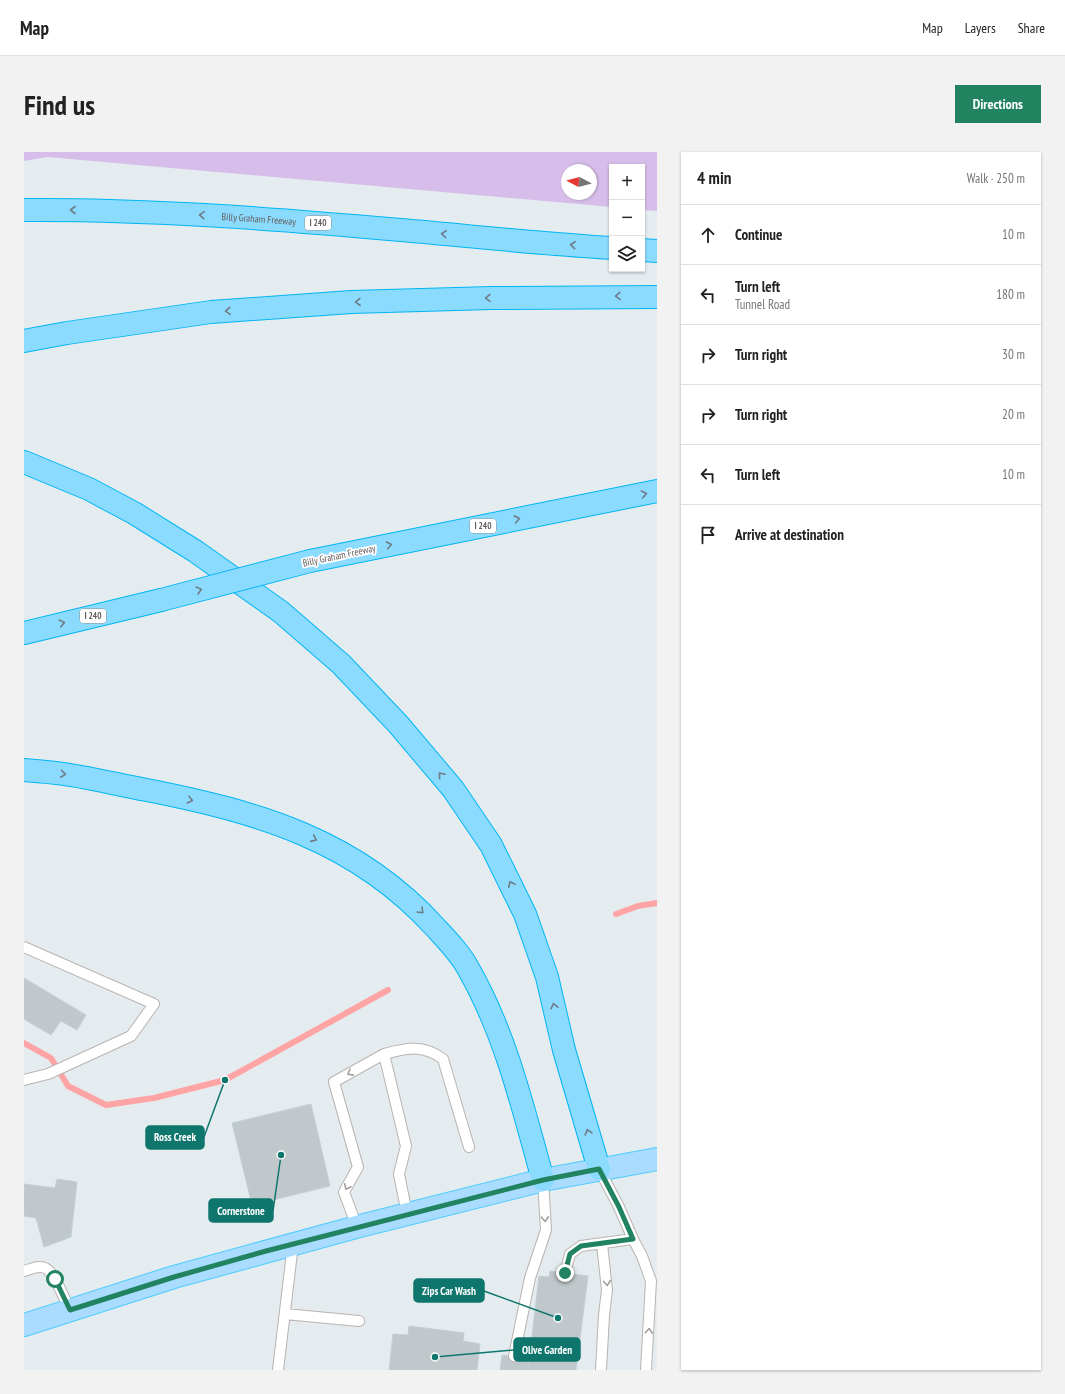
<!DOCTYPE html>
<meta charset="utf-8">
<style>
:root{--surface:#fff;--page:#f2f2f2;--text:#222;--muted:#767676;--line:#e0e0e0;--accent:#218360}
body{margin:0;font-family:"PT Sans Narrow",sans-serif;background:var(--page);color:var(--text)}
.controls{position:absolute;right:12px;top:12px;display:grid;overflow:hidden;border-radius:0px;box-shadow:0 1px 3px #0004}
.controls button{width:36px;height:36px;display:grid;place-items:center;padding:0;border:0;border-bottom:1px solid var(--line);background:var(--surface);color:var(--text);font:20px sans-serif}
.compass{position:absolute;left:537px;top:12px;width:36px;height:36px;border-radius:50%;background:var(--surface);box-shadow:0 1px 3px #0004;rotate:277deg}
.stop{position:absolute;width:12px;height:12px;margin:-9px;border:3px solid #218360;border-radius:50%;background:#fff}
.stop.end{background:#218360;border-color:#fff;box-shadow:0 1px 4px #0008}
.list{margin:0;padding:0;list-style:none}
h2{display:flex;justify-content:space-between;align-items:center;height:52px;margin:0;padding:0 16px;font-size:17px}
h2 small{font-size:13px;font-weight:400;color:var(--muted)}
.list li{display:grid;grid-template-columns:26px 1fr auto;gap:12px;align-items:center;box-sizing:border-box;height:60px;padding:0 16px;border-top:1px solid var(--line)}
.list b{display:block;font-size:15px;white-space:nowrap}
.list p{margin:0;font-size:13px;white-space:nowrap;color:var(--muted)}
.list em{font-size:13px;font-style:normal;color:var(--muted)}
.icon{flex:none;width:22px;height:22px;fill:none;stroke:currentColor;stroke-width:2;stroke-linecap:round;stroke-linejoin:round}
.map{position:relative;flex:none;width:633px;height:1218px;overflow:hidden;border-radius:0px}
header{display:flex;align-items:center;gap:24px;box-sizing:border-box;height:56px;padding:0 20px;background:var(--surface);border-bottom:1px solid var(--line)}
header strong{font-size:19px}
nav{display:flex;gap:22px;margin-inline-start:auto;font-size:14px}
.intro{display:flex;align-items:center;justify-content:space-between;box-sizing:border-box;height:96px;padding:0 24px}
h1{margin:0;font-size:28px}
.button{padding:10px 18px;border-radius:0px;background:var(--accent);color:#fff;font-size:14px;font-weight:700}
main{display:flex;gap:24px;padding:0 24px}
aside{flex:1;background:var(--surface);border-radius:0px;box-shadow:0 1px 3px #0004}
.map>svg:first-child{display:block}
</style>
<header>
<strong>Map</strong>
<nav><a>Map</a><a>Layers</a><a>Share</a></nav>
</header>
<div class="intro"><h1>Find us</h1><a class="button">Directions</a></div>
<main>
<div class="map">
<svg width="633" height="1218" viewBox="0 0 633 1218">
<rect width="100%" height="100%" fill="#e4ecf0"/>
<path fill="#d7beea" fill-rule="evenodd" d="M0,0H633V59L618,58V15H588V55L23,5L0,9ZM543,18H567V42H543Z"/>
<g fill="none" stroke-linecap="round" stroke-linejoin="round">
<path stroke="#ffa4a4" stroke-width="6" d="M592,762L614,754L633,751
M0,891L27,906L44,934L82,953L130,946L201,928L364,838"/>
</g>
<path fill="#c1c8cb" stroke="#c1d0d5" d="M0,826L62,863L53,878L37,869L27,883L0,867Z
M287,952L306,1034L228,1053L208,971Z
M33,1027L53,1030L47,1085L20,1095L12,1066L0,1064V1032L31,1036Z
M526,1119L564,1124L552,1218H504L515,1124L525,1125Z
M385,1174L440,1181L439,1189L456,1192L453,1218H365L369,1182L384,1183Z
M478,1203L505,1206L504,1218H476Z"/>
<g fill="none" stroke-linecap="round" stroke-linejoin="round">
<g stroke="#bab3b1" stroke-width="12">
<path id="service" d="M0,795L130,852L107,884L24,922L0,928
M575,1017L595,1055L609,1087L618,1104L627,1129L622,1218
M383,1062L375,1022L382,994L360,902C383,896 399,892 419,907L445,995
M333,1075L320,1040L334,1015L310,930L360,902
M0,1119C7,1117 15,1113 21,1116C30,1119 41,1149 46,1158
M541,1121L546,1102L557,1094L609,1087
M261,1162L335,1169
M490,1204L506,1126L522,1078L519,1028
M254,1218L269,1092
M577,1218L580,1163L583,1138L578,1092"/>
</g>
<g stroke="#4eccfe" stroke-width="24">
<path id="primary" d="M0,1173L150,1125L336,1074L519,1028L633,1007"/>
</g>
<g stroke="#00b6f3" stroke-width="24">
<g id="motorway">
<path id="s1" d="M0,58C126,57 252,67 377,78C447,84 518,92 588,96"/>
<path d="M618,98L633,99"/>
<path d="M0,189L43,181L187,160L327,150L467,146L633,145"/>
<path d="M0,310L65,337L110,361L171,399L257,460L317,512L374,572L429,637L467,693L501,762L523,825L540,898L575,1017"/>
<path d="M286,409L633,339"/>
<path d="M0,481L137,448"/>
<path d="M0,618C13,619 27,620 40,622C68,626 95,633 123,638C234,660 332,688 411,775C423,788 437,802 445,818C482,883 499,956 519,1028"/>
</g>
</g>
<use href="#service" stroke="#fff" stroke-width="10"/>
<use href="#primary" stroke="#a9dcff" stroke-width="22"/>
<use href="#motorway" stroke="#8bdbff" stroke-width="22"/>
<g stroke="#00b6f3" stroke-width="24" stroke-linecap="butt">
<path id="motorway-bridge" d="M137,448L286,409"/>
</g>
<use href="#motorway-bridge" stroke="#8bdbff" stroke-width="22"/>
</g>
<defs><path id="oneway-chevron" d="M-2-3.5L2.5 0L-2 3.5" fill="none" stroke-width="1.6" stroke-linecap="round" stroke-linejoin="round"/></defs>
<g stroke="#6f7c85">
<use href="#oneway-chevron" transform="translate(49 58) rotate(180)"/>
<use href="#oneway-chevron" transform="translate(178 63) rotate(-177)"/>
<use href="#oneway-chevron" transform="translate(420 82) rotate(-175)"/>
<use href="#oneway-chevron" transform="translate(549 93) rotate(-175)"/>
<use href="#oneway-chevron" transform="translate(594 144) rotate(179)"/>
<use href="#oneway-chevron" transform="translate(464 146) rotate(179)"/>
<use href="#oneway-chevron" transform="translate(334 150) rotate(178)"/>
<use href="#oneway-chevron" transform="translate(204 159) rotate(176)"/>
<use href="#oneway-chevron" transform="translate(620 342) rotate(-11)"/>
<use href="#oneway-chevron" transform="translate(493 367) rotate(-11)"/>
<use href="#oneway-chevron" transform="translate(365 393) rotate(-11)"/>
<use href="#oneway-chevron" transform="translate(175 438) rotate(-15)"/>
<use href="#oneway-chevron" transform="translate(38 471) rotate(-13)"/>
<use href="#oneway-chevron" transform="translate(39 622) rotate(8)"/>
<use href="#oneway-chevron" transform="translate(417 623) rotate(-130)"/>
<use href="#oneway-chevron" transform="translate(166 648) rotate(14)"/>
<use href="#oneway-chevron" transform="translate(290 687) rotate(24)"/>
<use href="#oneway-chevron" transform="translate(487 732) rotate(-116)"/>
<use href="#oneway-chevron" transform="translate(397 759) rotate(45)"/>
<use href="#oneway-chevron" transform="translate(530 854) rotate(-103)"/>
<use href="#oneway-chevron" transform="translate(564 980) rotate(-106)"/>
</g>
<g stroke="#a39e9d">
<use href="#oneway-chevron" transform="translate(326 921) rotate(151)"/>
<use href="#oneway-chevron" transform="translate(323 1035) rotate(115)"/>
<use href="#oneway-chevron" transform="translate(521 1067) rotate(87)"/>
<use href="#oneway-chevron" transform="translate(583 1131) rotate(85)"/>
<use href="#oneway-chevron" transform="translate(625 1179) rotate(-87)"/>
</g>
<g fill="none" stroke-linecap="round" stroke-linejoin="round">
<path stroke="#218360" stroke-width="5" d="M31,1127L46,1158L150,1125L242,1099L519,1028L575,1017L595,1055L609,1087L557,1094L546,1102L541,1121"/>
</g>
<g text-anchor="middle" stroke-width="3.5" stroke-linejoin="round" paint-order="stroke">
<g fill="#fff" stroke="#948e8d" stroke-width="1">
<rect x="281" y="64" width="26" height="14" rx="3"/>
<rect x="446" y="367" width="26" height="14" rx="3"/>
<rect x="56" y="457" width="26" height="14" rx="3"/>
</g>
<g font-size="9" font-weight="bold" fill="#665d5c">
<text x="294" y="74">I 240</text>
<text x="459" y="377">I 240</text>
<text x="69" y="467">I 240</text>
</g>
<g font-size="10" fill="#665d5c" stroke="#fff">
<text dy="4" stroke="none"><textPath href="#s1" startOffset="235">Billy Graham Freeway</textPath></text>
<text transform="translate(315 403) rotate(-12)" y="4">Billy Graham Freeway</text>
</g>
</g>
<path fill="none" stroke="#0f766e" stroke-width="1.5" d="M201 928L180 985M257 1003L249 1059M534 1166L460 1139M411 1205L490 1198"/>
<g fill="#0f766e" stroke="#fff" stroke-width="1.5">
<circle cx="201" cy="928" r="4"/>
<circle cx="257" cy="1003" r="4"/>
<circle cx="534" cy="1166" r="4"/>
<circle cx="411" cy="1205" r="4"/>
</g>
<g fill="#0f766e" stroke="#0f766e" stroke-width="1.5">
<rect x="122" y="974" width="58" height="23" rx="4"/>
<rect x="185" y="1047" width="64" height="23" rx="4"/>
<rect x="390" y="1127" width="70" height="23" rx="4"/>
<rect x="490" y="1186" width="66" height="23" rx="4"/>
</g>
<g font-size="11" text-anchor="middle" font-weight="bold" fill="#fff">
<text x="151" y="989">Ross Creek</text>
<text x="217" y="1063">Cornerstone</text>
<text x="425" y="1143">Zips Car Wash</text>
<text x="523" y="1202">Olive Garden</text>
</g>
</svg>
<div class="controls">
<button>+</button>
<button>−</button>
<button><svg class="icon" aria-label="layers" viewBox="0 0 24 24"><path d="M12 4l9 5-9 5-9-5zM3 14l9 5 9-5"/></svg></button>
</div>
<svg class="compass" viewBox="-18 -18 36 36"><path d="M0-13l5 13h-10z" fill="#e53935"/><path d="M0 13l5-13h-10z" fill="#767676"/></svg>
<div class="stop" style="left:31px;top:1127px"></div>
<div class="stop end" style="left:541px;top:1121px"></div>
</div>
<aside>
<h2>4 min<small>Walk · 250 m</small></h2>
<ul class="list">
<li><svg class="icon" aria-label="ahead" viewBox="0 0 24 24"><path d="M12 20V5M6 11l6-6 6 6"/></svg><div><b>Continue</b></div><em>10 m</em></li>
<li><svg class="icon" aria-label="left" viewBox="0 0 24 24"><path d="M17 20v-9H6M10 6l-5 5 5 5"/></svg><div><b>Turn left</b><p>Tunnel Road</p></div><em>180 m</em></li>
<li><svg class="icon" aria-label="right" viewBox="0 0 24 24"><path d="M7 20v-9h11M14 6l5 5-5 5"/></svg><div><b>Turn right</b></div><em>30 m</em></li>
<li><svg class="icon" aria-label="right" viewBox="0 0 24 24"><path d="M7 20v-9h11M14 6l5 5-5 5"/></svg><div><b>Turn right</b></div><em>20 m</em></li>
<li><svg class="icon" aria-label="left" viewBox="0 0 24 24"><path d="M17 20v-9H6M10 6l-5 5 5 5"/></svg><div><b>Turn left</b></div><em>10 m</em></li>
<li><svg class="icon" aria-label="arrive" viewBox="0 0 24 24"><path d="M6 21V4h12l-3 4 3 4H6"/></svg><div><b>Arrive at destination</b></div></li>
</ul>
</aside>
</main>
